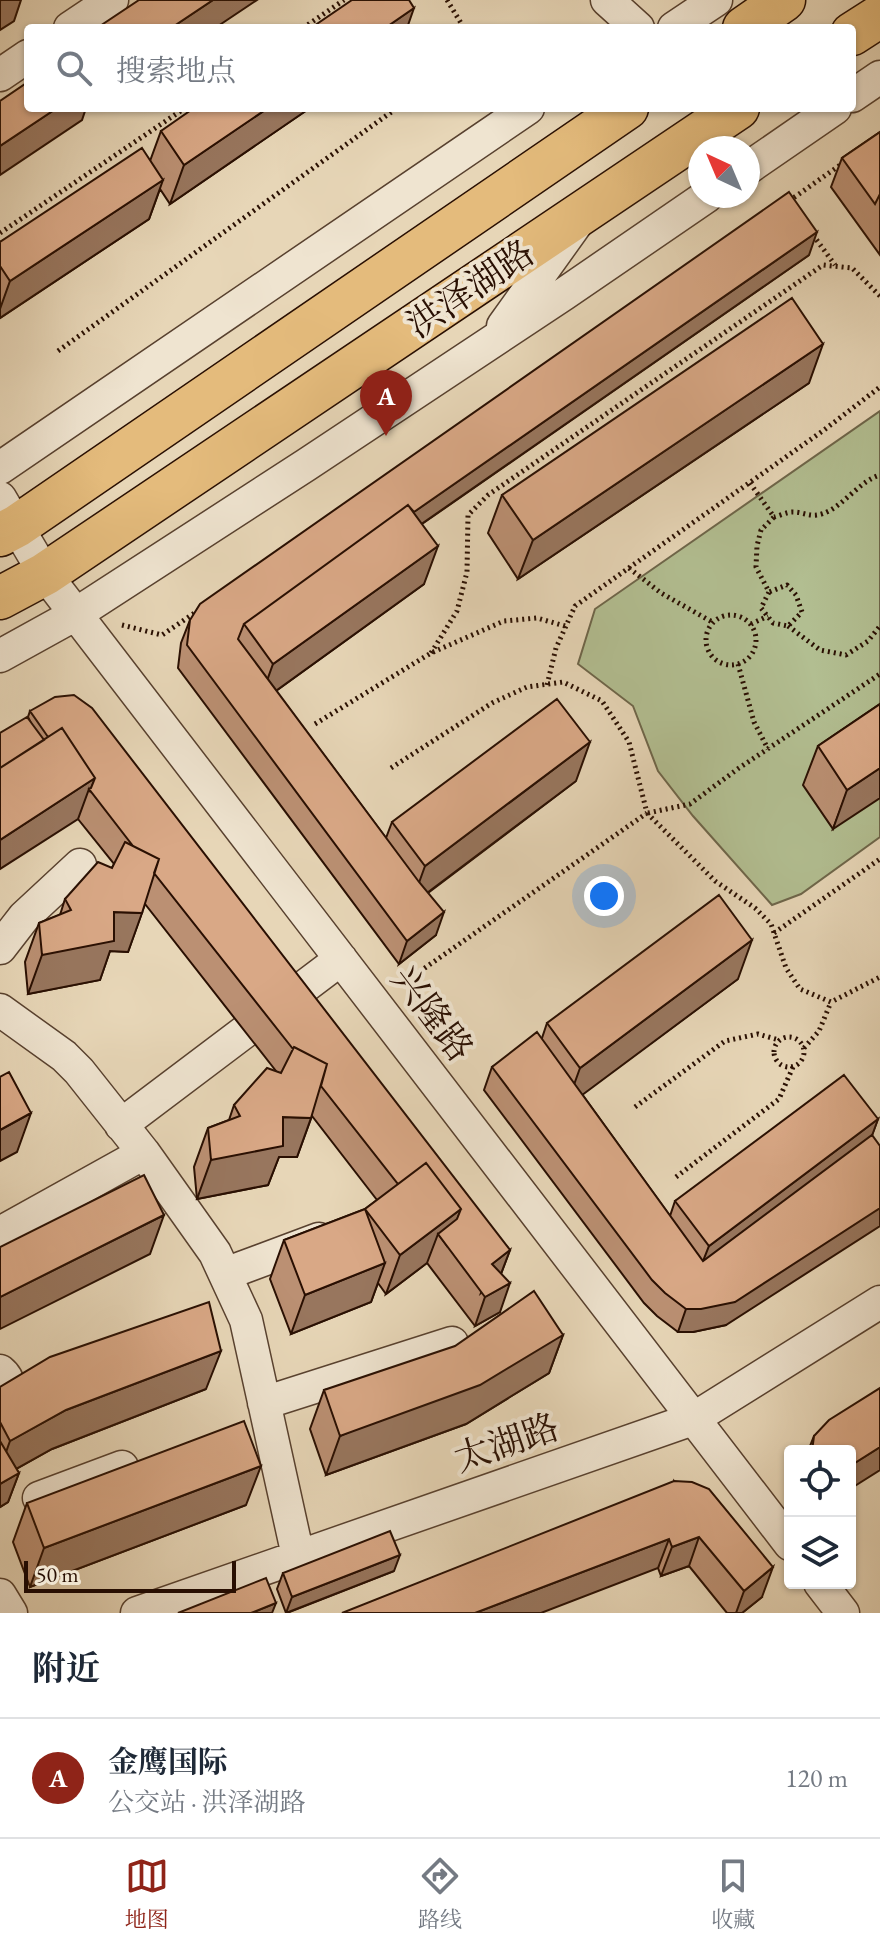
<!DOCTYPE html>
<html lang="zh">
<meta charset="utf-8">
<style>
:root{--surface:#fff;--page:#f2f2f3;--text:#1f2937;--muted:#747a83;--line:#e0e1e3;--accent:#8f2418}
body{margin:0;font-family:"EB Garamond","Noto Serif SC",serif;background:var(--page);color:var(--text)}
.controls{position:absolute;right:24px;bottom:24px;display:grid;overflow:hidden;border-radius:8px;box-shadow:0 2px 6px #0004}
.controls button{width:72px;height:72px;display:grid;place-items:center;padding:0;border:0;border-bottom:2px solid var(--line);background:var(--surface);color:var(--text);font:40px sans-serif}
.compass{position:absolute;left:688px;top:136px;width:72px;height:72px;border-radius:50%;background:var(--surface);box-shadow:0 2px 6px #0004;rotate:316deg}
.scale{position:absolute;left:24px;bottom:20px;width:212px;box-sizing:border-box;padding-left:8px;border:4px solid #290f02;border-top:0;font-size:22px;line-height:28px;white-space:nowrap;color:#290f02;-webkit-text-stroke:6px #efe4d0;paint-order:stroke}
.you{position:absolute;left:604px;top:896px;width:28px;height:28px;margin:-20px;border:6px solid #fff;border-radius:50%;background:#1a73e8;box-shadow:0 0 0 12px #1a73e833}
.badge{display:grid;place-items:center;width:52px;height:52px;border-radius:50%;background:var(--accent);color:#fff;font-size:26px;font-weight:700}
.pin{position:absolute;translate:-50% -66px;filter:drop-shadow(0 2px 4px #0008)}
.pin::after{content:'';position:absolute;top:42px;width:28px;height:24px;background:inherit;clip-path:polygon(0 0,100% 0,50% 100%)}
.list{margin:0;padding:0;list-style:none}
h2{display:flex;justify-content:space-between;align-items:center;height:104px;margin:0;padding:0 32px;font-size:34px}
h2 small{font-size:26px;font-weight:400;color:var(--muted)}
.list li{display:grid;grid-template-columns:52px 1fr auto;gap:24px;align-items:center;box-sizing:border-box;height:120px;padding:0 32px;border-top:2px solid var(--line)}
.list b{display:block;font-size:30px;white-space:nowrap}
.list p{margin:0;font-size:26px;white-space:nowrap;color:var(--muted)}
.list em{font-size:26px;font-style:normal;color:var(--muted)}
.icon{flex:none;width:44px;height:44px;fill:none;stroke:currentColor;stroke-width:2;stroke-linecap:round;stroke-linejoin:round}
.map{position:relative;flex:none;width:880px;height:1613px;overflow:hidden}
.search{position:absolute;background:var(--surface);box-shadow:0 2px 6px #0004;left:24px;right:24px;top:24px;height:88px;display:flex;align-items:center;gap:20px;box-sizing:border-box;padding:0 28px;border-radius:8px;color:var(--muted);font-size:30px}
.sheet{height:224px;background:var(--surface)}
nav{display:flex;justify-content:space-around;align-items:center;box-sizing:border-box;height:112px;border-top:2px solid var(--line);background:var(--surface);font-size:22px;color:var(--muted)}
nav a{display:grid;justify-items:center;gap:4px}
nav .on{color:var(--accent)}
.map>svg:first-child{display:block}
</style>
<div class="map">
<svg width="880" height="1613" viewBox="0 0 880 1613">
<rect width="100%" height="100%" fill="#e7d6b7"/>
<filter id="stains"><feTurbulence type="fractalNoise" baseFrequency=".0025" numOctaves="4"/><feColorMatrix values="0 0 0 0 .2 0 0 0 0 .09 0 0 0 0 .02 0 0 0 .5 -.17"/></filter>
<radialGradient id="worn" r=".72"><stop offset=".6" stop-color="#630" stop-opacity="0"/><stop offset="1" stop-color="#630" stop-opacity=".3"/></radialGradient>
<path fill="#b2be91" stroke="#6e664a" stroke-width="2" d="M880,411V837L801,894L772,905L693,816L658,771L633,706L578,664L595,609Z"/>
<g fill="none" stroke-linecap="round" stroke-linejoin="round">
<g stroke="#58412f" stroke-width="35">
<path id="minor" d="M607,0L638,28
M70,28L112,0
M674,28L716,0
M0,75L28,56
M852,96L880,77
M748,168L835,108
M503,326L576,224
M0,468L528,108
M0,498L45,574L790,1544
M0,656L76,614L306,465L564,294L707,196
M0,948L24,917L80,865
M0,1010L64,1056L79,1071L144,1153L215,1253L246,1320L298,1556
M121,1125L341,959
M0,1233L144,1153
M225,1274L319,1239
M0,1371C10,1379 11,1390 0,1399
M264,1403L452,1343
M39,1498L122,1467
M820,1583L843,1613
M0,1595L11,1613
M137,1613L693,1419L880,1302"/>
</g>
<g stroke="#290f02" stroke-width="45">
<path id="major" d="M744,28L784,0
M852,34L880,16
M0,535L17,526L627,108
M0,598L45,574L738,108"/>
</g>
<path stroke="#290f02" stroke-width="5" stroke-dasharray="2 4" stroke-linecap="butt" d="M447,0L464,28
M303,28L344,0
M789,201L843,163
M0,233L185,108
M813,235L835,265
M58,351L397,108
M750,483L774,517L761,530L757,546L756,567L769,592L761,608L773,623L788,626L802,612L796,595L787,585L769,592
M774,517C779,516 787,512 792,512C807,512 811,520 829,511C846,502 862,480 880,475
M629,568L661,593L714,623
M706 640a25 25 0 1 1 50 0a25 25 0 1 1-50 0Z
M751,624L768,616
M122,625L162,635L199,610
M788,626L820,650L846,655L868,641L880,626
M431,653L457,611L467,572L468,515L488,495L823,265L852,268L880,296
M738,664L754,722L768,749
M547,685L556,648L575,606L824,430L880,387
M315,724L431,653L504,621L537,618L565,626
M391,768L492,703L527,687L563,682L602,701L629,742L647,813L399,986
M647,813L715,881L755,908L771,924L786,968L800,989L831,1002L880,977
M648,813L690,804L739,768L880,674
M774,933L880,859
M774 1052a15 15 0 1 1 30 0a15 15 0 1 1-30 0Z
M804,1048L819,1031L831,1002
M635,1107L725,1041L758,1034L779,1040
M676,1177L779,1099L793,1067"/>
<use href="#minor" stroke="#efe4d0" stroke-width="32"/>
<use href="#major" stroke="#e4bb7c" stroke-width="42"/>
</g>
<path fill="#bb9073" stroke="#290f02" stroke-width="2" d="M310,108L170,204L160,189L149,219L0,318V242L150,161L161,131Z
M880,132V255L831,187L842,158Z
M809,255L422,524L424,584L276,691L386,838L392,822L576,781L428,893L436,935L399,964L178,668L181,643L190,620Z
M809,383L518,579L488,533L502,495Z
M880,704L833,829L803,785L818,746Z
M30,711L510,1250L501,1274L500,1312L475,1326L427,1263L386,1294L378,1283L371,1302L291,1334L270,1279L284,1240L365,1209L377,1200L312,1116L297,1157H279L268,1185L197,1199L194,1167L208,1128L229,1120L234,1105L276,1071L145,904L128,952L110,951L100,980L28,994L25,962L39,923L60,915L65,899L112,868L114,864L78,819L28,717Z
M738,979L582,1094L670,1216L675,1201L878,1119L872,1135L726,1325L693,1332H678L657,1316L644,1303L484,1090L492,1067L542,1038L547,1023Z
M563,1335L549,1373L466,1424L326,1475L310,1429L324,1390Z
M0,1387L206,1389L52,1449L16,1469L19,1473L8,1502L0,1507Z
M814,1436L850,1451H808Z
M674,1481L762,1597L742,1613H727L689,1566L661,1576L658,1568Z
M27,1503L246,1505L30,1587L13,1542Z
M394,1571L287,1613H286L277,1589L283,1573Z"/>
<path fill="#98765e" stroke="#290f02" stroke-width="2" d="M1,0H21L14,21L0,30V1Z
M213,0H257L215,28H171Z
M414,8L407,28H385Z
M57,108H86L82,120L0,175V146Z
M268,108H310L170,204L184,165Z
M163,180L149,219L0,318V309L10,281Z
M817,232L809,255L394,543L402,520Z
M823,344L809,383L518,579L533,540Z
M438,546L424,584L259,703L273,664Z
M590,742L576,781L411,905L425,866Z
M880,768V798L833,829L847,790Z
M95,778L90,791L89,789L78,819L0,869V840Z
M114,912L142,913L128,952L110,951L100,980L28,994L42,955Z
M444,912L436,935L399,964L407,941Z
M752,940L738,979L566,1107L580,1068Z
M31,1113L17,1152L0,1161V1130Z
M283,1117L311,1118L297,1157H279L268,1185L197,1199L211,1160Z
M878,1119L864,1158L694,1284L709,1246Z
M880,1208V1226L726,1325L693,1332H678L686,1309Z
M461,1209L447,1246L438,1234L427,1263L386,1294L400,1255Z
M164,1215L150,1254L0,1329V1297Z
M510,1250L499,1279L481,1293L492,1264Z
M385,1263L371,1302L291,1334L305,1295Z
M510,1283L500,1312L475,1326L485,1297Z
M563,1335L549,1373L466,1424L326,1475L340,1436Z
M221,1351L206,1389L52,1449L0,1478V1469L10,1441L66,1410Z
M880,1447V1470L850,1489V1466Z
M261,1466L246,1505L30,1587L44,1548Z
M19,1473L8,1502L0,1507V1484Z
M699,1537L689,1566L661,1576L672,1547Z
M669,1539L658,1568L541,1613H475Z
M400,1555L394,1571L286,1613L292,1597Z
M773,1567L762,1597L742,1613H736L744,1591Z
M276,1603L272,1613H251Z"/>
<path fill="#d9a886" stroke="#290f02" stroke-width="2" d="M139,0H213L171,28H97Z
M352,0H409L414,8L385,28H311Z
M28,82V108H57L0,146V101Z
M194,108H268L184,165L161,131Z
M880,132V194L875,204L842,158Z
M142,148L163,180L10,281L0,266V242Z
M789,192L817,232L414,512L408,505L244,624L238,639L419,882L444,912L407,941L187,645L190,620L200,604Z
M792,298L823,344L533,540L502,495Z
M408,505L438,546L273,664L244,624Z
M74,695L92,708L510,1250L492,1264L510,1283L485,1297L438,1234L457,1219L461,1209L426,1163L398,1184L321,1086L327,1064L294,1047L293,1049L154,873L159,859L133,846L89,789L91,788L95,778L62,728L48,737L30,711L55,697Z
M557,699L590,742L425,866L392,822Z
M880,704V768L847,790L818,746Z
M27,717L44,740L0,768V733Z
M62,728L95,778L0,840V768Z
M125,842L159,859L142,913L114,912V941L42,955L39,923L71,910L65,899L98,862L112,868Z
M719,895L752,940L580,1068L547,1023Z
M537,1032L703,1261L872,1135L880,1146V1208L735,1302L701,1309H686L665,1293L652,1280L492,1067Z
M294,1047L327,1064L311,1118L283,1117V1146L211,1160L208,1128L240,1116L234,1105L267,1068L281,1073Z
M9,1072L31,1113L0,1130V1077Z
M844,1075L878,1119L709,1246L675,1201Z
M426,1163L461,1209L400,1255L365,1209Z
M144,1175L164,1215L0,1297V1247Z
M365,1209L385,1263L305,1295L284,1240Z
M534,1291L563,1335L480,1385L340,1436L324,1390L455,1346Z
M209,1302L221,1351L66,1410L10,1441L0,1422V1387L50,1357Z
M880,1388V1447L850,1466V1451H812L814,1436L829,1420Z
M244,1421L261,1466L44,1548L27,1503Z
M0,1441L19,1473L0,1484Z
M674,1481L692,1482L709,1489L773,1567L744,1591L699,1537L672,1547L669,1539L475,1613H342Z
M390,1531L400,1555L292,1597L283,1573Z
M266,1578L276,1603L251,1613H178Z"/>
<g text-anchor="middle" stroke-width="8" stroke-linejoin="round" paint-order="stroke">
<g font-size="36" fill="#290f02" stroke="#efe4d0">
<text transform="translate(470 288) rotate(-34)" y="13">洪泽湖路</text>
<text transform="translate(433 1013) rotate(53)" y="13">兴隆路</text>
<text transform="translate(506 1442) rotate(-19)" y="13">太湖路</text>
</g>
</g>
<rect width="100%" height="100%" filter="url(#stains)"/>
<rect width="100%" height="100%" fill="url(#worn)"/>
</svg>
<div class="controls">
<button><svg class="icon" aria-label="locate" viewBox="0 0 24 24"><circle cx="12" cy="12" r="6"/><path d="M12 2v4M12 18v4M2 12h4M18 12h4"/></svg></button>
<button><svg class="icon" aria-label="layers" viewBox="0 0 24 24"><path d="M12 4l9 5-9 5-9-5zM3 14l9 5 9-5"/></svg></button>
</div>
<svg class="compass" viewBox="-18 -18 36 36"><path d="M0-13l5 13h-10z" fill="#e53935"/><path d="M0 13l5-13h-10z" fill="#747a83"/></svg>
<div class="scale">50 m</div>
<div class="you"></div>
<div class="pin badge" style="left:386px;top:436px">A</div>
<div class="search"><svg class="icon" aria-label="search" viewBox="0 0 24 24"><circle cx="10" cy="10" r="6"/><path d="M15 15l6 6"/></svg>搜索地点</div>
</div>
<section class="sheet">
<h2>附近<small></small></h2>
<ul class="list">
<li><span class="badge">A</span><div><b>金鹰国际</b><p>公交站 · 洪泽湖路</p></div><em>120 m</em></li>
</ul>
</section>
<nav>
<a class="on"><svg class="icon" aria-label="map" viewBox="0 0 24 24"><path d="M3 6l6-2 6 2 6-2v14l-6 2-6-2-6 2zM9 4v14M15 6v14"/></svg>地图</a>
<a><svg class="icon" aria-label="directions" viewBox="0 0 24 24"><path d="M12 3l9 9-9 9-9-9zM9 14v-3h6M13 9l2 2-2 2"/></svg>路线</a>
<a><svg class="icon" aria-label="saved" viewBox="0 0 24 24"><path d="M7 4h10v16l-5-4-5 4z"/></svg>收藏</a>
</nav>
